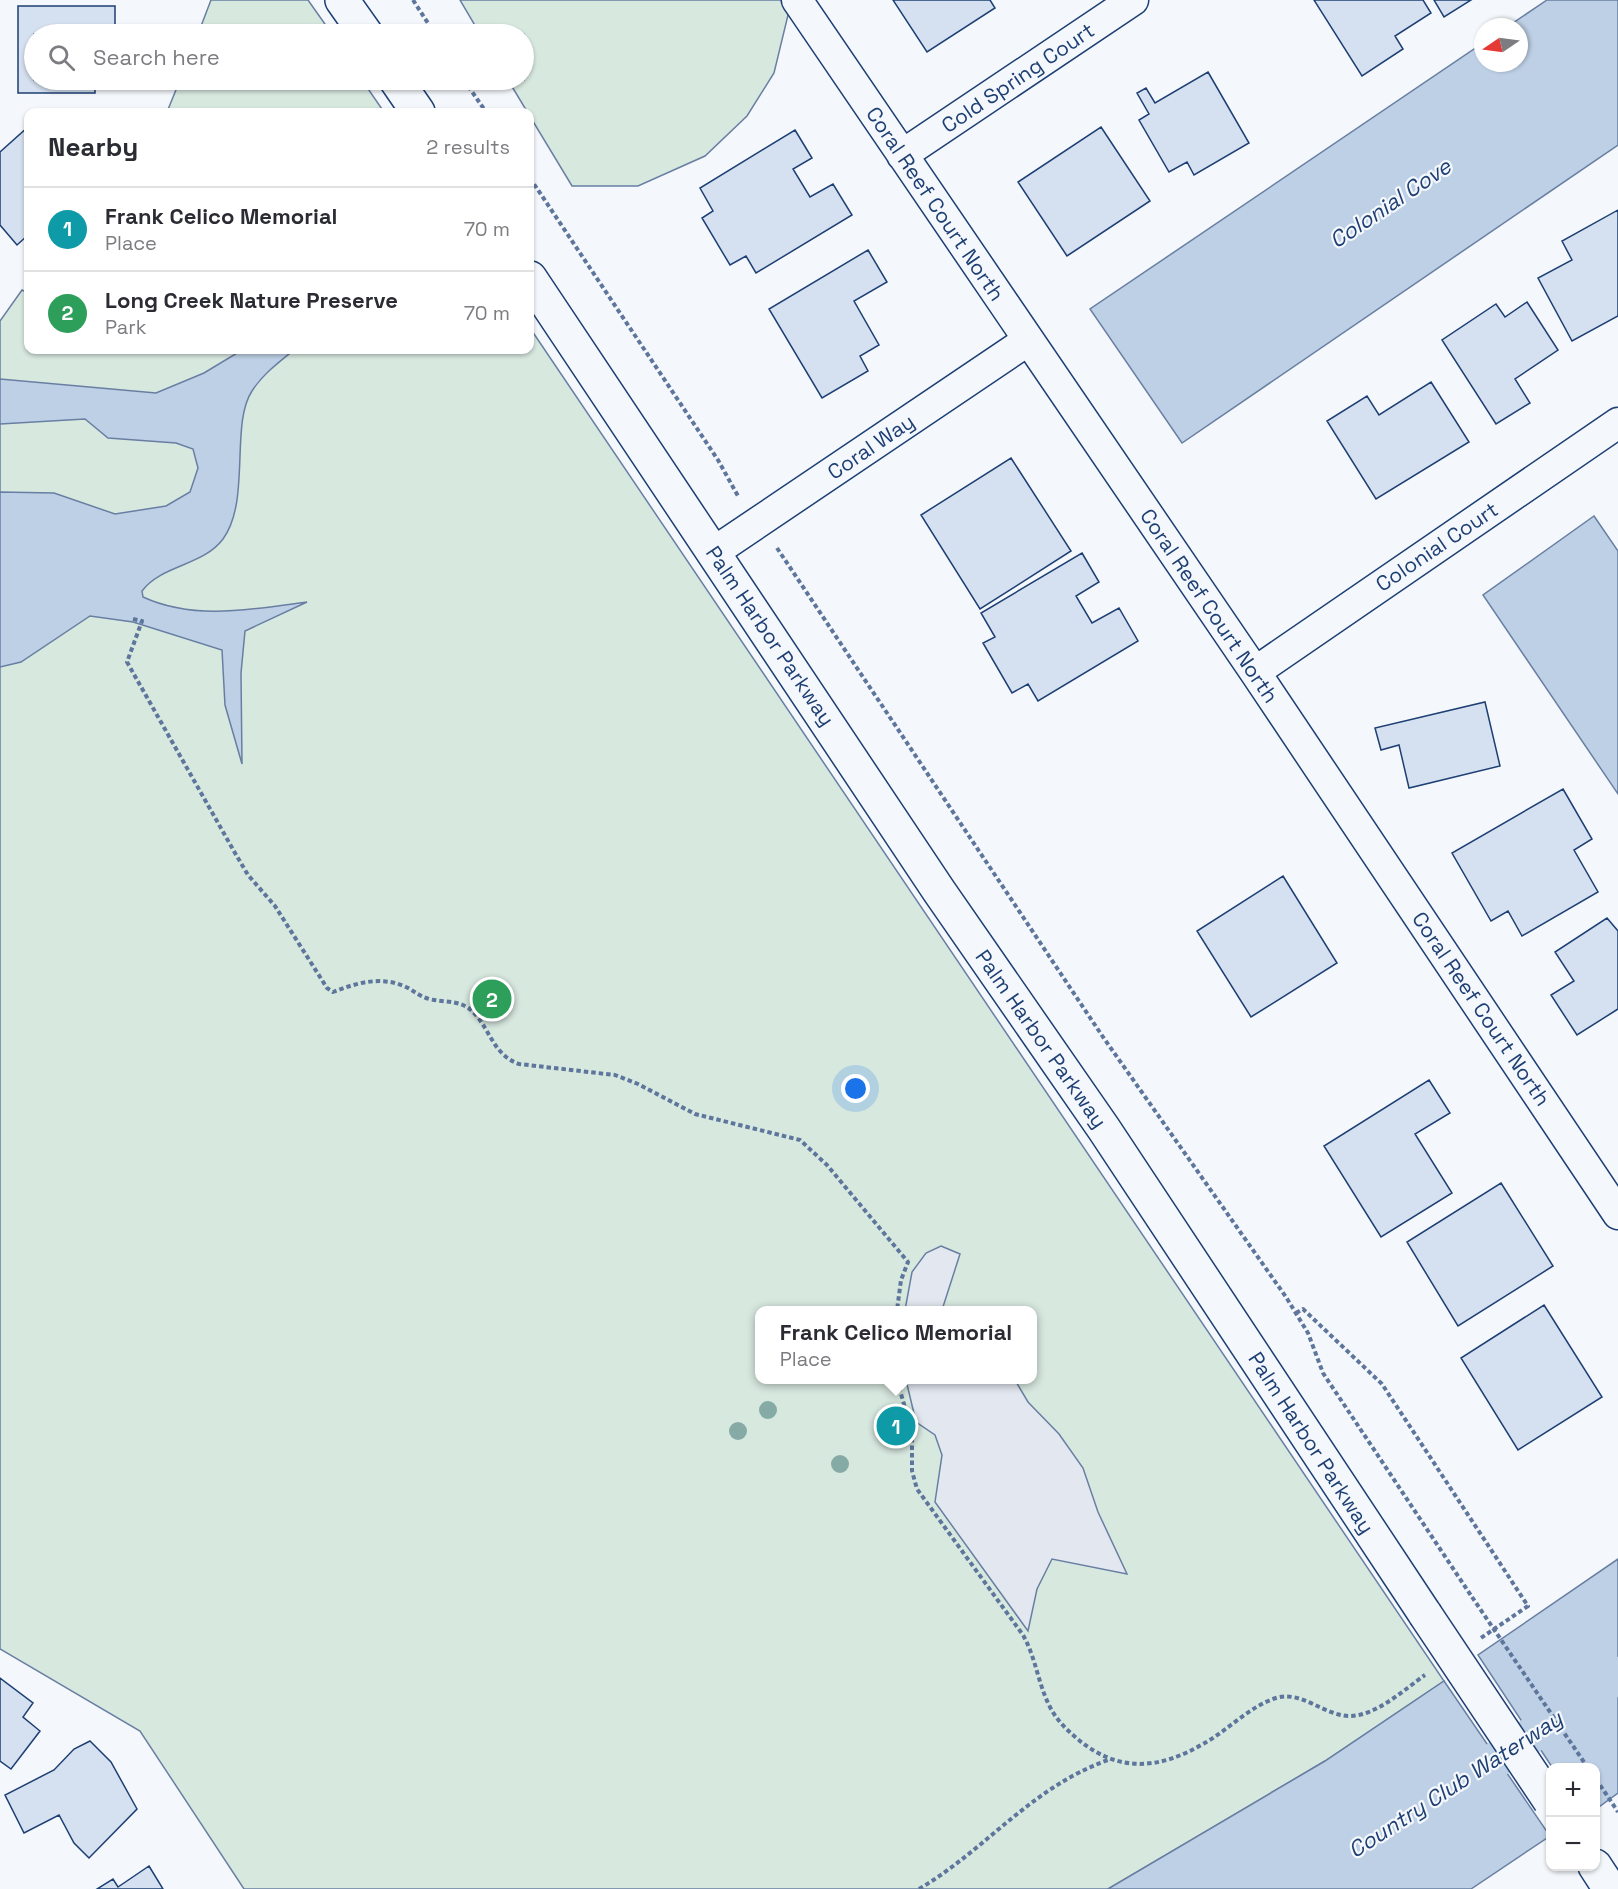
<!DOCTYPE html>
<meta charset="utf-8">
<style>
:root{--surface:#fff;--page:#f7f7f7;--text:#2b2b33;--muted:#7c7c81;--line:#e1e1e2;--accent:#2563eb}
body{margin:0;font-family:"Space Grotesk",sans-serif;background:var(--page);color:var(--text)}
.controls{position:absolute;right:18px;bottom:18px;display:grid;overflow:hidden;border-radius:12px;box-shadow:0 2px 4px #0004}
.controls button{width:54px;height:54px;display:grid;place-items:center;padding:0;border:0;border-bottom:2px solid var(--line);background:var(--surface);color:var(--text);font:30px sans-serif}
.compass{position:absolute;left:1474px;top:18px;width:54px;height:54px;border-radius:50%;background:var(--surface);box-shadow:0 2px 4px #0004;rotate:257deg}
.you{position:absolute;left:856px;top:1089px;width:21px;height:21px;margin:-15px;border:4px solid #fff;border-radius:50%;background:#1a73e8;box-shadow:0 0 0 9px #1a73e833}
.badge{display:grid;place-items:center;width:39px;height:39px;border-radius:50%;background:var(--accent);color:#fff;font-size:20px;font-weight:700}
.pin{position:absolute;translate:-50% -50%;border:3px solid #fff;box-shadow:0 2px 6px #0006}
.popup{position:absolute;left:755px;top:1306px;width:282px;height:78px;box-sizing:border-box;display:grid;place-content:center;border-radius:12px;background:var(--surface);filter:drop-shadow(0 2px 4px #0005);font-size:20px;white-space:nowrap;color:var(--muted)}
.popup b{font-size:22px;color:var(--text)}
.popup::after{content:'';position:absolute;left:50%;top:100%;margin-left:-12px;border:12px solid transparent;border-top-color:var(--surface)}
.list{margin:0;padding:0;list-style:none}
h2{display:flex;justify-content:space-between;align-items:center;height:78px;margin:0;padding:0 24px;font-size:26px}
h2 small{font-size:20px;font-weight:400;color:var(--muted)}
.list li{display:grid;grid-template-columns:39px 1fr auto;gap:18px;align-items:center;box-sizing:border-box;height:84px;padding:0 24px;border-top:2px solid var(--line)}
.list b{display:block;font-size:22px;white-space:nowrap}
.list p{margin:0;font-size:20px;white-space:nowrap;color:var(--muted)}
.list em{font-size:20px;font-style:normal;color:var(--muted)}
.icon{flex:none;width:33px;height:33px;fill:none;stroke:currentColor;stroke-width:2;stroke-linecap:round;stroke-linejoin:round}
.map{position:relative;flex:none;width:1618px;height:1889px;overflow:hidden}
.search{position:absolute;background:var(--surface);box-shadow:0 2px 4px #0004;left:24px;top:24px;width:510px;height:66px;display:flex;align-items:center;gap:15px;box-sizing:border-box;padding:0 21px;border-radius:33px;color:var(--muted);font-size:22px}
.panel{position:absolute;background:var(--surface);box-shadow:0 2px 4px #0004;left:24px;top:108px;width:510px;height:246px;border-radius:12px}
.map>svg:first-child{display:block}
</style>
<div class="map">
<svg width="1618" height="1889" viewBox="0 0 1618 1889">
<rect width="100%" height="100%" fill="#f4f7fb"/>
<path fill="#d7e8df" stroke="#687fa3" stroke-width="1.5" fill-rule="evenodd" d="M211,0H308L332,34H198Z
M460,0H781L789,11L774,73L747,116L705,156L638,186H572L508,80H524V34H480Z
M180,80H362L384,112H167Z
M22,290L28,293V350H530V328L1444,1681L1325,1761L1108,1889H244L140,1731L0,1649V321ZM760,1310H1032V1380H760Z"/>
<path fill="#e3e8f0" stroke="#687fa3" stroke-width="1.5" d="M941,1246L960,1254L942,1310H905L912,1272L926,1253Z
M906,1380H1015L1028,1402L1059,1434L1083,1468L1098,1512L1127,1574L1052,1559L1037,1589L1028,1631L935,1502L942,1455L935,1435L916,1422Z"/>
<path fill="#bed0e5" stroke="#687fa3" stroke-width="1.5" d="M1547,0H1618V145L1182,443L1090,309L1483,43V63H1519V27H1507Z
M242,350H294C279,362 262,375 252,391C230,424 251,501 223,539C203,566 161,565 142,591L143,597C195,621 253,609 307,602L245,631L241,673L242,764L225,705L222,650L133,622L90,616L21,662L0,667V492L54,493L115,514L166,506L190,492L198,468L193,449L176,443L108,438L85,419L0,424V379L156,393L204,373Z
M1594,516L1618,551V794L1483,595Z
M1618,1559V1793L1596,1809V1768L1552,1767L1478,1655Z
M1444,1681L1550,1836L1471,1889H1108L1325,1761Z"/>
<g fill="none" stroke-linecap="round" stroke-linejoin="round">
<path stroke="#bed0e5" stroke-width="36" d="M1457,1787L1618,1675"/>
</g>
<path fill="#d5e0f0" stroke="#1d3f73" stroke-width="1.5" d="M893,0H990L995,8L927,52Z
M1314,0H1423L1431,13L1395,36L1403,49L1362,76Z
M1434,0H1471L1444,17Z
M18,6H115V34H34V80H95V93H18Z
M1208,72L1249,143L1194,175L1187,162L1169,172L1139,120L1149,114L1137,93L1146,88L1155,103Z
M28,127V235L17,245L0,225V152Z
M1101,127L1150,201L1067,256L1018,182Z
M795,130L812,158L793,169L810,197L833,184L852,215L756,273L746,256L730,265L702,218L713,211L700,188Z
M1618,210V316L1572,341L1538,278L1572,260L1562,241Z
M868,250L887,282L854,301L879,345L860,356L868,371L822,398L769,309Z
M1527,302L1558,350L1515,379L1530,403L1496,424L1442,340L1496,304L1505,317Z
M1431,382L1469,442L1376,499L1327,421L1367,396L1379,415Z
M1011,458L1071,551L980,609L921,515Z
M1082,553L1099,582L1076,596L1092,623L1119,608L1138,641L1038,701L1028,684L1012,693L983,643L995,637L981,613Z
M1485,702L1500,766L1409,788L1399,745L1381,750L1375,728Z
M1563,789L1592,839L1574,850L1598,892L1522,936L1508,911L1491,921L1452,853Z
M1283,876L1337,963L1251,1017L1197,931Z
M1607,918L1618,931V1009L1577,1035L1551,995L1574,981L1555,952Z
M1429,1080L1450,1113L1415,1134L1452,1193L1381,1237L1324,1146Z
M1501,1183L1553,1266L1458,1326L1407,1242Z
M1544,1305L1602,1397L1518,1450L1461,1358Z
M0,1678L33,1703L23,1717L40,1731L11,1769L0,1761Z
M90,1741L111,1762L137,1809L89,1858L74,1843L59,1815L24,1833L5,1795L54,1770L74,1749Z
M149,1866L163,1889H97L113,1879L118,1887Z"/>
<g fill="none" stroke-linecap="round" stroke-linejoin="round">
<g stroke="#1d3f73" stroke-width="33">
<path id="minor" d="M797,0L1255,672L1618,1214
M902,155L1133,0
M714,552L1027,341
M1255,672L1618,423"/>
</g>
<g stroke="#1d3f73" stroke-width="36">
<path id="tertiary" d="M342,0L366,34
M396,80L418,112
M530,278L939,891L1104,1129L1425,1614
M1595,1866L1610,1889"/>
</g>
<path stroke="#5e769c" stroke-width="4" stroke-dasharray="4.5 3" stroke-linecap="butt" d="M413,0L435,34
M464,80L486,112
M530,178L718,460L738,496
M777,548L1103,1037L1286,1297L1308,1333L1323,1373L1472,1597
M133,619L142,621L127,662L235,853L248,875L275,906L327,988L333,992C356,983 380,976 404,986C413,990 419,996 429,999C446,1003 462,999 475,1014C491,1032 494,1055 519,1064L615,1075L638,1084L695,1114L800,1140L827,1165L908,1262L901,1280L897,1310
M1296,1313L1303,1309L1382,1384L1528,1606L1481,1638
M897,1380L912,1432V1471L917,1489L1023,1635C1036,1658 1038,1684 1050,1707C1057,1721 1069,1732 1080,1741C1120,1773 1160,1769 1203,1744C1227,1731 1250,1706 1276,1698C1302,1690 1324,1716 1350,1716C1376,1716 1405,1689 1425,1675
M1596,1779L1618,1812
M919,1889C987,1849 1030,1788 1108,1760"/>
<use href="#minor" stroke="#f4f7fb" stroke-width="30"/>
<use href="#tertiary" stroke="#f4f7fb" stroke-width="33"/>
<g stroke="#1d3f73" stroke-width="36" stroke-linecap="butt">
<path id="tertiary-bridge" d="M1425,1614L1550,1801"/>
</g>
<path stroke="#5e769c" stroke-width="4" stroke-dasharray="4.5 3" stroke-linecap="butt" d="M1472,1597L1588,1768"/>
<use href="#tertiary-bridge" stroke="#f4f7fb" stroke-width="33"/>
</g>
<g fill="#86aba6">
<circle cx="768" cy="1410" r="9"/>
<circle cx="738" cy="1431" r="9"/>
<circle cx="840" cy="1464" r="9"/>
</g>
<g text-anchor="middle" stroke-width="4.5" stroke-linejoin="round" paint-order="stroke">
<g font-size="21" fill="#1d3f73" stroke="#f4f7fb">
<text transform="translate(1018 78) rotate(-34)" y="7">Cold Spring Court</text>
<text transform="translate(935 204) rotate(56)" y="7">Coral Reef Court North</text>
<text transform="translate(871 447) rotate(-34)" y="7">Coral Way</text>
<text transform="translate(1437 547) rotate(-34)" y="7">Colonial Court</text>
<text transform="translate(1209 606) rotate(56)" y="7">Coral Reef Court North</text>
<text transform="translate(770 636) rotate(56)" y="7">Palm Harbor Parkway</text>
<text transform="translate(1481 1009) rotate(56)" y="7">Coral Reef Court North</text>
<text transform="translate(1041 1039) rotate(55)" y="7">Palm Harbor Parkway</text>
<text transform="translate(1311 1443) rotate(57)" y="7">Palm Harbor Parkway</text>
</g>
<g font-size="22" font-style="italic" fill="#1d3f73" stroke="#f4f7fb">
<text transform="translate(1390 203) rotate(-34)" y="8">Colonial Cove</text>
<text transform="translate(1455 1784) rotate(-33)" y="8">Country Club Waterway</text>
</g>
</g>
</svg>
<div class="controls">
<button>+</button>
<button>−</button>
</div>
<svg class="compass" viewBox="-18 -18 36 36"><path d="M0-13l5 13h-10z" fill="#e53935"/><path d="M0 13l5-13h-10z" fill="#7c7c81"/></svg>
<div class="you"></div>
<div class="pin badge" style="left:896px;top:1426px;background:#0f9aa8">1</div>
<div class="popup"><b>Frank Celico Memorial</b>Place</div>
<div class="pin badge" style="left:492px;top:999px;background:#2e9e5b">2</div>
<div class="search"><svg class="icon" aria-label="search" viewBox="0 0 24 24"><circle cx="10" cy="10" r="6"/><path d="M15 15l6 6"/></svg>Search here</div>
<section class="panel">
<h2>Nearby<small>2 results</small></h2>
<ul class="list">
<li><span class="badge" style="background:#0f9aa8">1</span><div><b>Frank Celico Memorial</b><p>Place</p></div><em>70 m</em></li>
<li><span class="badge" style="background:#2e9e5b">2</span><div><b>Long Creek Nature Preserve</b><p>Park</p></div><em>70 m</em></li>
</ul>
</section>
</div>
